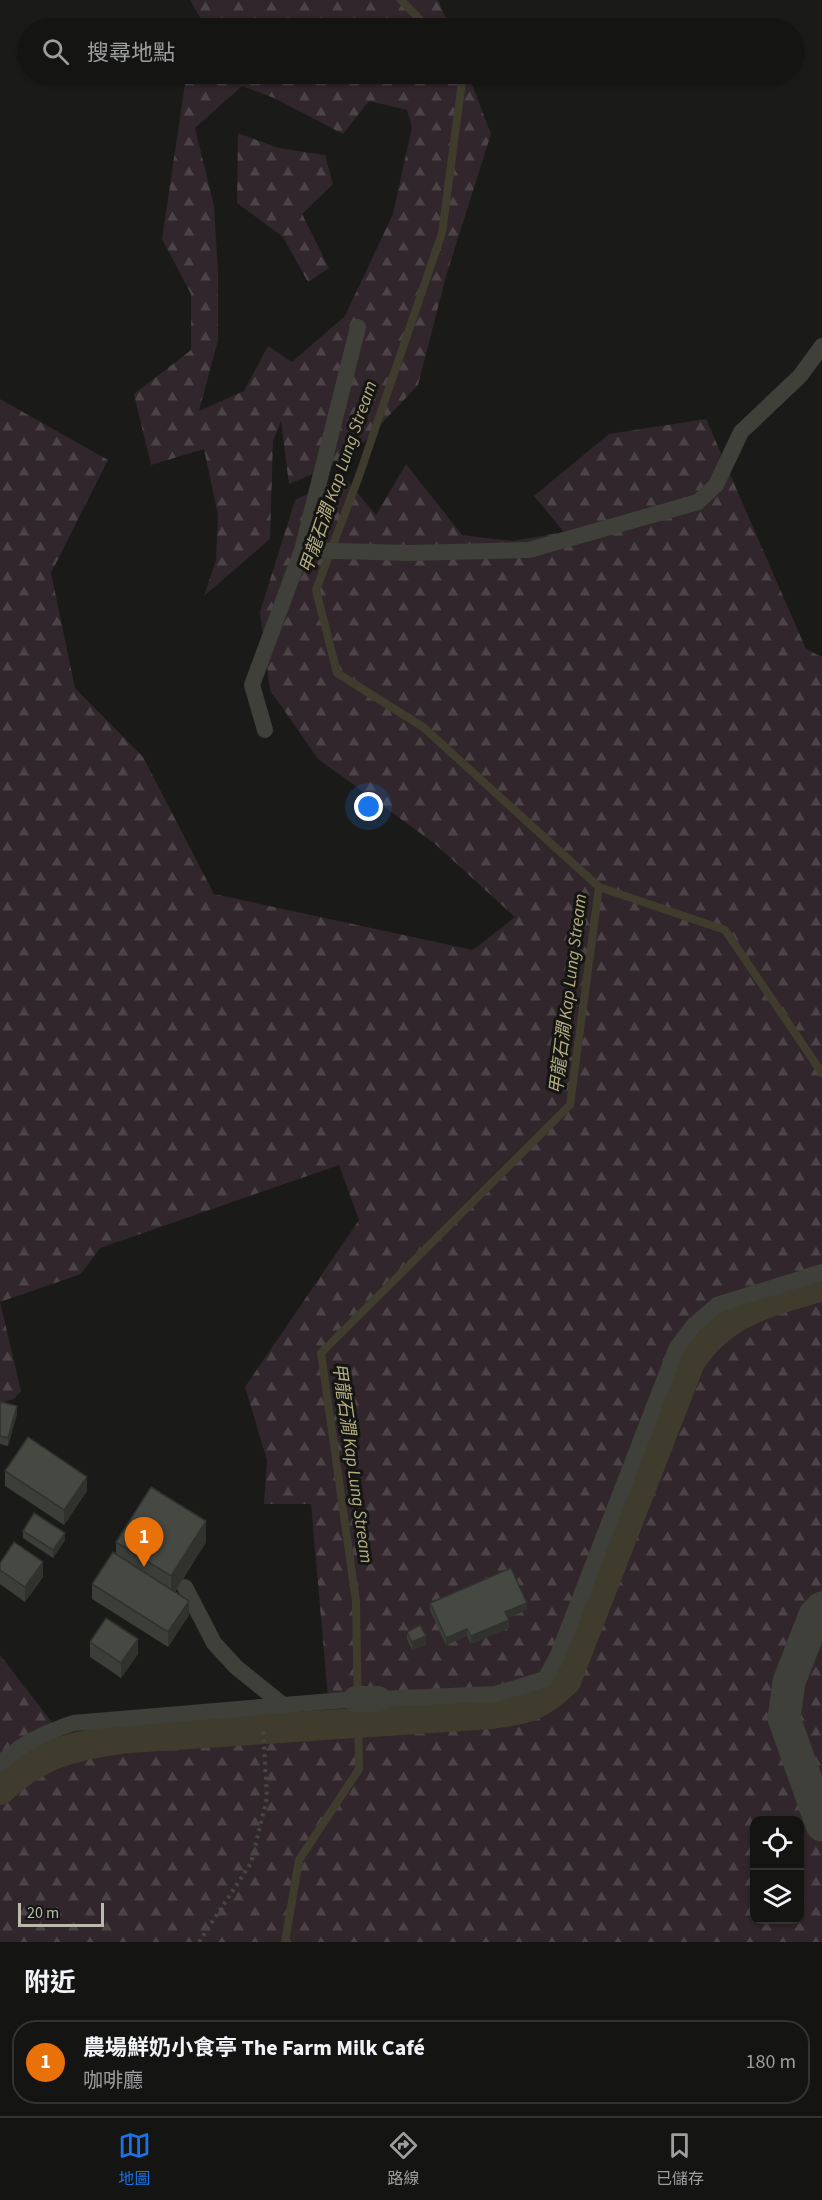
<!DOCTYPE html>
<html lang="zh-TW">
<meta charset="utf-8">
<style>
:root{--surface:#141412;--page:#1d1d1b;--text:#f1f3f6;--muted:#9d9e9f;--line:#333332;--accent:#1a73e8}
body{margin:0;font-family:"Source Sans 3","Noto Sans TC",sans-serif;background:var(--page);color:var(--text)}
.controls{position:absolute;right:18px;bottom:18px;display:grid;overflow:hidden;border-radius:12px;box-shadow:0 2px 4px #0004}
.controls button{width:54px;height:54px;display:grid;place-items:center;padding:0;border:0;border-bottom:2px solid var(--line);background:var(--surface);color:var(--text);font:30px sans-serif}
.scale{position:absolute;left:18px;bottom:15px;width:86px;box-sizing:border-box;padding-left:6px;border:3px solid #b9baab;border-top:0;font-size:16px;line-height:21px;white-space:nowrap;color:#b9baab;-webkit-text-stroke:4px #151613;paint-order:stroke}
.you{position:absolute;left:369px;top:807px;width:21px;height:21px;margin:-15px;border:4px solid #fff;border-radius:50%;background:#1a73e8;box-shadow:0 0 0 9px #1a73e833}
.badge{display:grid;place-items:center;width:39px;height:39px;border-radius:50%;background:var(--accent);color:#fff;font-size:20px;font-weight:700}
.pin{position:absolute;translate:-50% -50px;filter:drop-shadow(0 2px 3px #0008)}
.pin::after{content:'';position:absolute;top:32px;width:21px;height:18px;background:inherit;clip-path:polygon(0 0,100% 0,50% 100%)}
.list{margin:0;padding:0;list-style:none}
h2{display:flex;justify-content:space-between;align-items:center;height:78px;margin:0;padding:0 24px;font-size:26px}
h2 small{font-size:20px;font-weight:400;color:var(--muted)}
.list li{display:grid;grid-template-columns:39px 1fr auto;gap:18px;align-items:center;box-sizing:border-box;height:84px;margin:0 12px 12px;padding:0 12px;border:2px solid var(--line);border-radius:24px}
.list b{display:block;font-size:22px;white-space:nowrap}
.list p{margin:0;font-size:20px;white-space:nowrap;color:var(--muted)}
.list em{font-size:20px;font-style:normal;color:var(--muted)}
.icon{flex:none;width:33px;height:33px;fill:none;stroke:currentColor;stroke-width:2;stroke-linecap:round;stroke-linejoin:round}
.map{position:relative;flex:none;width:822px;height:1942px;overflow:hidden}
.search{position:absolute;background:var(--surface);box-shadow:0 2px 4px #0004;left:18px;right:18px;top:18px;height:66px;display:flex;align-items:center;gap:15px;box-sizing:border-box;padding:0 21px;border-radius:33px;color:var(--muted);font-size:22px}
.sheet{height:174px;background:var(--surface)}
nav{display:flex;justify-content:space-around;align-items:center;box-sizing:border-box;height:84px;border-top:2px solid var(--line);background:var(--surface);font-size:16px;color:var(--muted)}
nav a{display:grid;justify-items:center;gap:3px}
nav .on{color:var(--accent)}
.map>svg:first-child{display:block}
</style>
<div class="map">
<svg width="822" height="1942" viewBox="0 0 822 1942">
<defs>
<pattern id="forest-firs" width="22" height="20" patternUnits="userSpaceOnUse" patternTransform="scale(1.5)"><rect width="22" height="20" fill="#30262b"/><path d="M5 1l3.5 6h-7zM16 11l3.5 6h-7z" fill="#4c4347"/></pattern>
</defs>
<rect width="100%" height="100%" fill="#1a1b18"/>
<path fill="url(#forest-firs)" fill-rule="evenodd" d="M190,0H438L450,28H206Z
M199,74H468L491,134L446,276L418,385L348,459L289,484L281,421L273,441L270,539L204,596L216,560L218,515L204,449L151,465L134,394L191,350V294L162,239L185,84ZM242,86L274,98L343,134L369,101L407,110L412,127L393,214L345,316L292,362L268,346L244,391L199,411L218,340V274L214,206L195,128Z
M238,133L278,148L325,155L333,184L302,214L329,268L308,282L283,237L237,203Z
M0,399L108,460L51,573L75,688L143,757L214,894L473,950L515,917L434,843L318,759L270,690L260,612L295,500L344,477L376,515L406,464L462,535L513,541L564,532L534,496L609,434L706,419L806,649L822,657V1942H0V1655L60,1733L328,1697L311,1504H264L267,1460L245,1387L359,1220L339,1165L100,1248L81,1274L0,1302L21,1391L14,1399L0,1403ZM754,1820H800V1920H754Z"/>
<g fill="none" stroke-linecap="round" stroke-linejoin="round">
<path stroke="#3f3c2e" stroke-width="8" d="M401,0L428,28
M599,887L725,930L822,1073
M285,1942L299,1860L359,1769L356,1601L321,1353L570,1105L599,887L423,727L337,673L316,590L359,476L442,233L463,74"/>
<path stroke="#3f3c2e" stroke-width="30" d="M0,1790C40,1752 76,1745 129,1738L492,1714C528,1709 538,1707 566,1681L690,1362C723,1311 767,1303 822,1286"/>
<path stroke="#46473f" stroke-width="4" stroke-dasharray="3 4.5" stroke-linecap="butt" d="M199,1942L251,1863L267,1798L263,1729"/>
<path stroke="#3e4039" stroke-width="16" d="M358,327L302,550L409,553L529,550L698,502L716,485L741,432L800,376L822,346
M265,730L252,685L302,550
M185,1587L214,1643L236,1667L283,1705
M378,1699L496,1694L545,1679L558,1655L677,1347L694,1325L717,1305L822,1272
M0,1764C21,1743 45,1733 73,1723L356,1699"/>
<path stroke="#3e4039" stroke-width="26" d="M356,1699H378"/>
<path stroke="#3e4039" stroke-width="33" d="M822,1608L815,1615L789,1682L784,1718L822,1825"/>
</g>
<path fill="#3c3e39" d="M0,1406L17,1414L8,1446L0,1444Z
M5,1471L87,1491L64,1525L5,1486Z
M23,1531L65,1540L53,1558L23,1538Z
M116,1542H206L175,1592L189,1615L168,1647L92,1599V1584L116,1554Z
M0,1563L43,1577L25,1602L0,1584Z
M430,1603L527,1610L508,1618L509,1628L471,1644L467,1636L446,1645L430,1610Z
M407,1632L426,1644L412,1650L407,1639Z
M90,1642L138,1654L121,1678L90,1657Z"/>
<path fill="#31322e" d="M17,1406V1414L8,1446V1438Z
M87,1477V1491L64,1525V1510Z
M206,1521V1542L171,1597V1576Z
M65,1533V1540L53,1558V1550Z
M43,1562V1577L25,1602V1587Z
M189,1601V1615L168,1647V1632Z
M527,1603V1610L505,1619V1612Z
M509,1620V1628L471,1644V1636Z
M467,1629V1636L446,1645V1638Z
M426,1636V1644L412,1650V1642Z
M138,1639V1654L121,1678V1663Z"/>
<path fill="#464842" stroke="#31322e" stroke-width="1.5" d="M1,1402L17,1406L8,1438L0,1436V1406Z
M28,1437L87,1477L64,1510L5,1471Z
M151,1487L206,1521L171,1576L116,1542Z
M34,1513L65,1533L53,1550L23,1531Z
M14,1542L43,1562L25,1587L0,1570V1563Z
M113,1552L189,1601L168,1632L92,1584Z
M511,1568L527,1603L505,1612L509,1620L471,1636L467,1629L446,1638L430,1603Z
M106,1618L138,1639L121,1663L90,1642Z
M420,1625L426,1636L412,1642L407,1632Z"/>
<g text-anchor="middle" stroke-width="6" stroke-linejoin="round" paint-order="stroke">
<g font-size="18" font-style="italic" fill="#b5ad82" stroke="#151613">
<text transform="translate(338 477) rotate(-71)" y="6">甲龍石澗 Kap Lung Stream</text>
<text transform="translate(568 994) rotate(-83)" y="6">甲龍石澗 Kap Lung Stream</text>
<text transform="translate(353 1463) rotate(82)" y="6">甲龍石澗 Kap Lung Stream</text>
</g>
</g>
</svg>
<div class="controls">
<button><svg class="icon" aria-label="locate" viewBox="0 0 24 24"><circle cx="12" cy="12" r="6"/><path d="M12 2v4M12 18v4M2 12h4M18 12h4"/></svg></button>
<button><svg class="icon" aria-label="layers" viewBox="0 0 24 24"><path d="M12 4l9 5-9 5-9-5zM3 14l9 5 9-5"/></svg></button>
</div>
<div class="scale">20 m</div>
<div class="you"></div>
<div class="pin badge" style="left:144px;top:1567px;background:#e8710a">1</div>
<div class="search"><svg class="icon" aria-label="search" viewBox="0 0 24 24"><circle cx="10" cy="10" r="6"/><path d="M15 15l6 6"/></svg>搜尋地點</div>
</div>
<section class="sheet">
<h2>附近<small></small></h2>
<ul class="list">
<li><span class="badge" style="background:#e8710a">1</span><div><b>農場鮮奶小食亭 The Farm Milk Café</b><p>咖啡廳</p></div><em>180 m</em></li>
</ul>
</section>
<nav>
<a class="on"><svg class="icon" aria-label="map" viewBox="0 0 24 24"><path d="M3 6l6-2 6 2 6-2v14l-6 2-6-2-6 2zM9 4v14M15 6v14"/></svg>地圖</a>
<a><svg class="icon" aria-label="directions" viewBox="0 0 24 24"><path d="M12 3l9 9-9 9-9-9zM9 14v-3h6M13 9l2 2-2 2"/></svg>路線</a>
<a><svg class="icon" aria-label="saved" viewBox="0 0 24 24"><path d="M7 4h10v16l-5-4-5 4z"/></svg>已儲存</a>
</nav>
